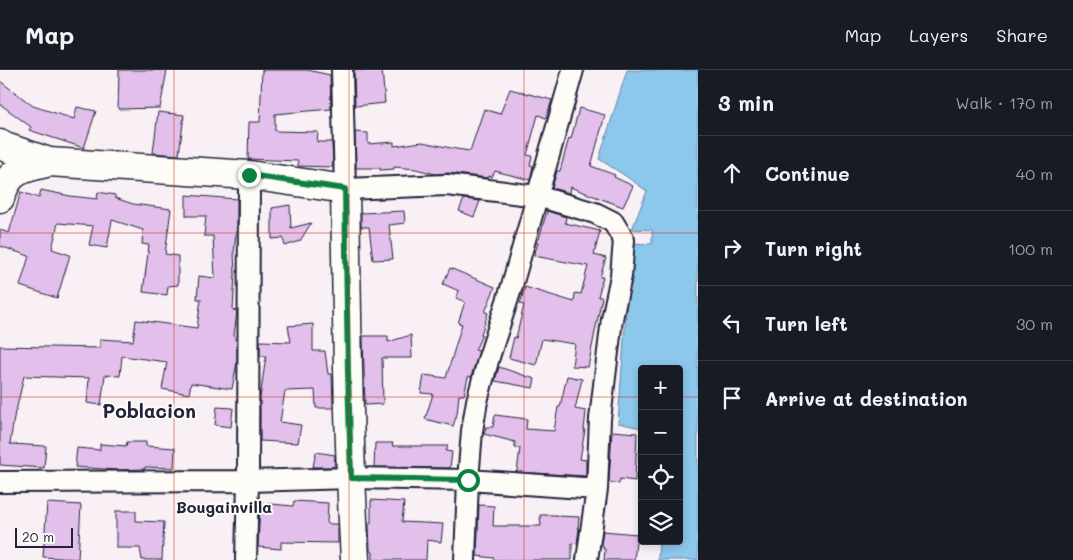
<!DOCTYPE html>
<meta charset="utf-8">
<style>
:root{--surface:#171b24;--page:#20242c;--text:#f1f3f6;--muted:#9ea1a6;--line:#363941}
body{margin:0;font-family:Mali,sans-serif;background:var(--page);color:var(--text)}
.controls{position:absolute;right:15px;bottom:15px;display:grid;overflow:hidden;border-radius:5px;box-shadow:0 2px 8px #0003}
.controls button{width:45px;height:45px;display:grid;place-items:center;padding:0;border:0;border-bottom:1px solid var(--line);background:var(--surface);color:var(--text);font:25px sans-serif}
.scale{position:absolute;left:15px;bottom:12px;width:58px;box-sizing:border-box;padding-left:5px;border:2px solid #22223b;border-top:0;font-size:14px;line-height:18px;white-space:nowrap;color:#22223b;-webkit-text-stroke:4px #fdfcf7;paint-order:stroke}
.stop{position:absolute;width:15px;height:15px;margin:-11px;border:4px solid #0b8043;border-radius:50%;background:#fff}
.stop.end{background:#0b8043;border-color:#fff;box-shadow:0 1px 5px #0008}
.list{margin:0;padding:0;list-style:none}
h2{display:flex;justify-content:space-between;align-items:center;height:65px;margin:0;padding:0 20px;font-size:21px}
h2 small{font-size:16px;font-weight:400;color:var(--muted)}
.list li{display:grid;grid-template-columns:32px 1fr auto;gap:15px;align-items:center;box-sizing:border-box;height:75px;padding:0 20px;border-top:1px solid var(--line)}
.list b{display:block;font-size:19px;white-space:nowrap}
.list em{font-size:16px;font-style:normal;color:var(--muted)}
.icon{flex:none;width:28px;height:28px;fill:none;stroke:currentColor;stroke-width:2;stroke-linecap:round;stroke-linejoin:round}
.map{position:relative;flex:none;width:698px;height:490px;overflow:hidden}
header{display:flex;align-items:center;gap:30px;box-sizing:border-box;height:70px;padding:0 25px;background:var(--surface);border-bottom:1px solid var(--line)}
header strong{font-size:24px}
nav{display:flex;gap:28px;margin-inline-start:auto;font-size:18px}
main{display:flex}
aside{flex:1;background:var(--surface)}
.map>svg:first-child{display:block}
</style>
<header>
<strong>Map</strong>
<nav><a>Map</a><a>Layers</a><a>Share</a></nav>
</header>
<main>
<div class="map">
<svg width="698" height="490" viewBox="0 0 698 490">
<rect width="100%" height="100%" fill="#f8f0f5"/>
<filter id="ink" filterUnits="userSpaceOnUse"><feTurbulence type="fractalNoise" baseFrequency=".02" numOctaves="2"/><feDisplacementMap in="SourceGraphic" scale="10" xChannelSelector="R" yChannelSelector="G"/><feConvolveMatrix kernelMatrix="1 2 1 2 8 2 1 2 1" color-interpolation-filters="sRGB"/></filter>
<g filter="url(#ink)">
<path fill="#8cc7ec" stroke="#6285a5" d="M627,0H698V490H658L659,471H679V299H642V394L638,393L641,358L618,353L631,173L652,174V160L632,159L647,121L624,105L599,89Z"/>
<path fill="#e3c0eb" stroke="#22223b" d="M119,0H167L160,38L118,39Z
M262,0H307L330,5L331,39L275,44V61L318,62L317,72H332L333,97L298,96V91L248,89L249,52H260Z
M354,0H382L385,33L355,36Z
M0,11L33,36L74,49L77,37L96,41L84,78L29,60L31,57L0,34Z
M510,19L552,30L546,48L538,45L527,85L532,86L530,95L533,96L530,110L495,101L492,107L489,106L488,108L448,103L435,104L416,99L394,97V99L380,100V98H356L355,62L368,63V74L394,72V76L422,72L456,79L470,81L484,39L500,44Z
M579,38L605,45L591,96L615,105L614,107L633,116L623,137L570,117L569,123L552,118L557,101H560L569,68L571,69Z
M158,42L184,45L179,85L153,83Z
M41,120L70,126L97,129L98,122L115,125V128L133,134L171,139L165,184L178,186V215L168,216L167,225L143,222L149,175L142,174L143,160L112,150L107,178L89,175L93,156L58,153L52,179L70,185L57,228L20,216L29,186L0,176V160L9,163L21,122L39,128Z
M186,125L237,129V154L234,182L235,204L233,240L237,241L234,266H235V270H237V292L232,319L191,313L189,324L162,319L167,292L122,286L120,306L105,305L101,335L87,333L89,308L24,306L16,341H15L10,374L46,376L44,398L0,395V276L100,278V269L133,271L136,250L197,258L201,229H197L199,206L215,208L213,166H204L206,146H186Z
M464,129L480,131L474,147L459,141Z
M290,135L291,158L311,153L300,171L285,176L283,168L272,169V138Z
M404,141L405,153L389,155L393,189L373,190L369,157H361V143Z
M547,141L566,147L565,153L600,161L594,185L606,188L600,207H603L598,227H602L588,297L572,296L575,274L542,269L536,295L509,288L514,267L516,268L524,235L520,234L525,217L574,232L575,223L581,224L588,196L534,186Z
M450,198L495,217L485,242L488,243L481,264L482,265L475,280L479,281L471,307H468L464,325H459L457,344L453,356L425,349L433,324L421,323L424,305L446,308L462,254L458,253L465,232L456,228L459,221L443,214Z
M313,254V281H325L328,304H332L333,338H316L315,320L285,321L280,352L301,355L298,373L260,371V328L266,286H260V271L291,272L288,256Z
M411,265L412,288H382L383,334L365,335L363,266H388V272Z
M499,297L535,309L533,318L495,311Z
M567,306L582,309L575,339L586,341L584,360H585L580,389L586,390V406L517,402L520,378H515V372L484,364L486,357H493L495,345L527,349L526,359L554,361L558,337H560Z
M217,337L233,338L231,357L215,355Z
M612,361L637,363L635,411L620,409L619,414L609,412Z
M127,372H146V376L175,378L174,398L145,397V399L117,400L75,397L77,378L100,380V374L126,376Z
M375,373H393L392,376H448L446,381L452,382L450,398L374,397Z
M316,382L335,385L334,397H313Z
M371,430L404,432L402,452L443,454L441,472L427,470L426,490H373V482L370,481L369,453H371Z
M294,431L328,433L327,454H338V473L281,472V479L258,477L260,433L293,436Z
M47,433L81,435L78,489L43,487Z
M479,435L494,436L493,456H541L540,445H557V446L579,447L578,458H579L577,474L572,473V490H495L494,488L477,486Z
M116,441H136V451L164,452L162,490H142L140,478H116Z
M603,461L637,464L634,490H604L605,479H603V475H601Z"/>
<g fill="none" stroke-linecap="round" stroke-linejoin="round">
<g stroke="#22223b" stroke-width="24">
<path id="street" d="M342,0L345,119L447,115L537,126L595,143L613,152L624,170L621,206L612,249L607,290L600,349L597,419L587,490
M0,412L248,411L351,408L468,410L597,419
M246,490L248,411L249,105
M465,490L468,410L472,361L477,331L489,287L511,219L573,0"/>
</g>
<g stroke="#22223b" stroke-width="31">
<path id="secondary" d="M0,74L5,77L49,92L249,105L345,119C347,243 348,366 355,490
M0,128C10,98 21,100 49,92"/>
</g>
<use href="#street" stroke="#fdfcf7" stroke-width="20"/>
<use href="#secondary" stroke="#fdfcf7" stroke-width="28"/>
</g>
</g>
<g fill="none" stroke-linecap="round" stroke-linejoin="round" filter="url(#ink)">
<path stroke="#0b8043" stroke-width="6" d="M249,105L345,119L348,302L351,408L468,410"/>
</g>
<path fill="none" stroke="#c8321e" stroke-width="1" stroke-opacity="0.55" d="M174,0V490M349,0V490M524,0V490M0,163H698M0,327H642M679,327H698"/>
<g text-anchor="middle" stroke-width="4" stroke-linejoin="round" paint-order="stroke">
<g font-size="16" font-weight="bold" fill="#22223b" stroke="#fdfcf7">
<text x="224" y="443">Bougainvilla</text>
</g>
<g font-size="19" font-weight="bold" fill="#22223b" stroke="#fdfcf7">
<text x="149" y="348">Poblacion</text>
</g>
</g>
</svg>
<div class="controls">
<button>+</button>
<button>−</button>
<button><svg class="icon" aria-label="locate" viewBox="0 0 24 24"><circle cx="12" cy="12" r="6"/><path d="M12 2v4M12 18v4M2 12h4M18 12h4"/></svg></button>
<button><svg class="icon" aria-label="layers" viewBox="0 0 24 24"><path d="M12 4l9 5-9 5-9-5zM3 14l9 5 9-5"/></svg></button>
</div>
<div class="scale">20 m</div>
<div class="stop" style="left:468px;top:410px"></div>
<div class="stop end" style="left:249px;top:105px"></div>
</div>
<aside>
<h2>3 min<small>Walk · 170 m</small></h2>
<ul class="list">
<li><svg class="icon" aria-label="ahead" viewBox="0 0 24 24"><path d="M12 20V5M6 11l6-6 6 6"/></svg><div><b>Continue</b></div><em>40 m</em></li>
<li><svg class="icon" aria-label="right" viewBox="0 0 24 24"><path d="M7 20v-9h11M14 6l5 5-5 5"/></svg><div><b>Turn right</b></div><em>100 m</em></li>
<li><svg class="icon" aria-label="left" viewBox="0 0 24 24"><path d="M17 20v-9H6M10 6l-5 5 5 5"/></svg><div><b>Turn left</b></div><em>30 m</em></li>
<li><svg class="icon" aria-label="arrive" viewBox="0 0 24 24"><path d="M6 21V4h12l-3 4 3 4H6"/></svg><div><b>Arrive at destination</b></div></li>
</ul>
</aside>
</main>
